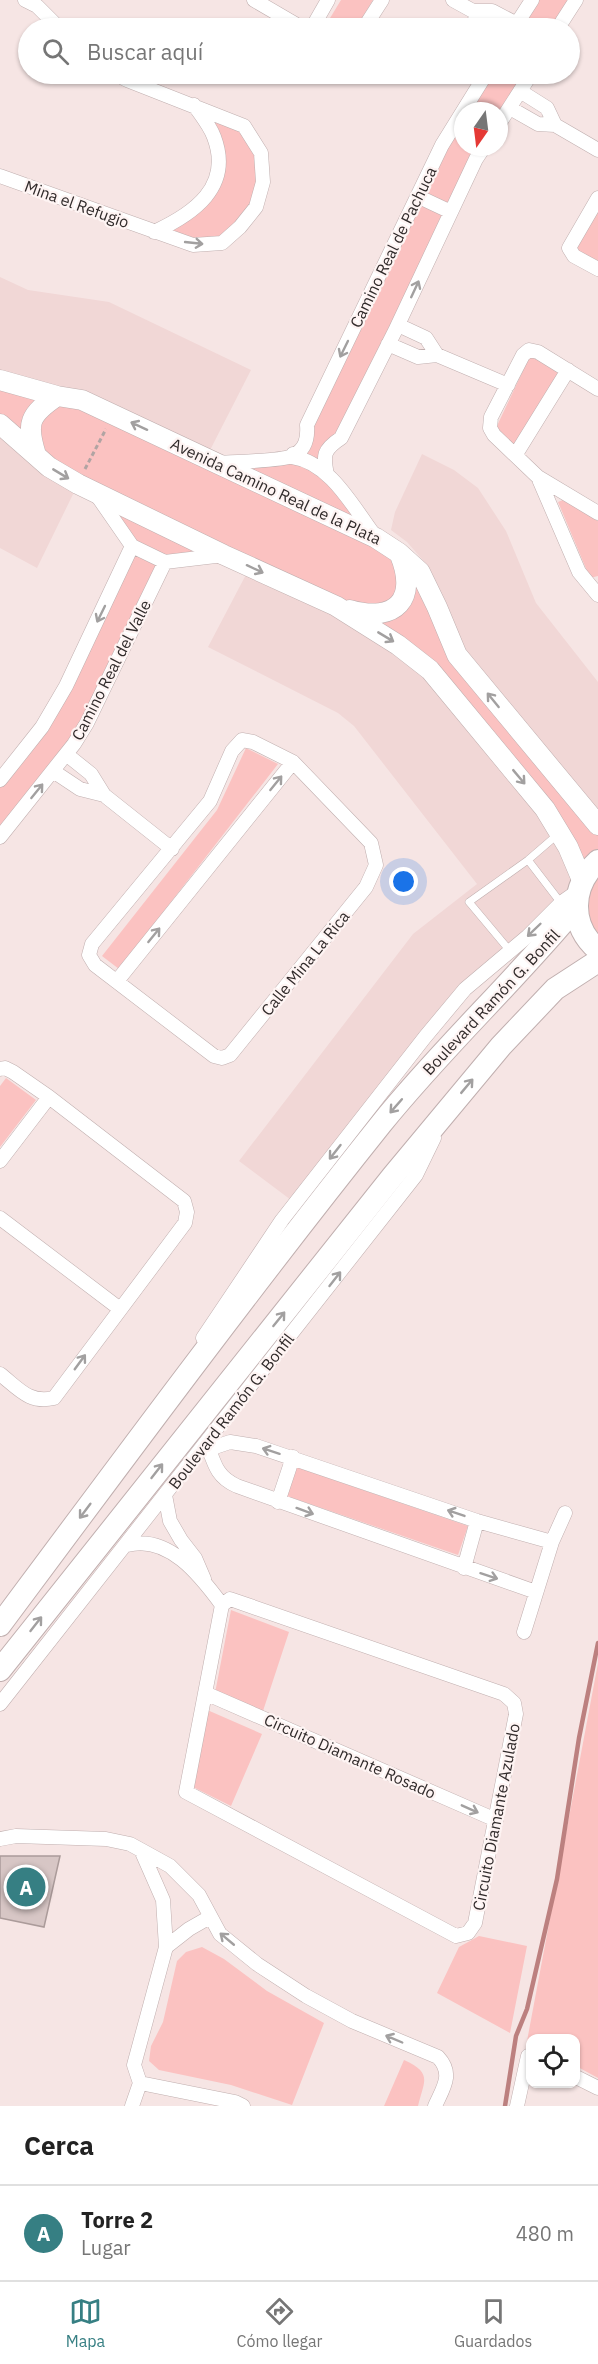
<!DOCTYPE html>
<html lang="es">
<meta charset="utf-8">
<style>
:root{--surface:#fff;--page:#f2f2f2;--text:#222;--muted:#767676;--line:#e0e0e0;--accent:#367f83}
body{margin:0;font-family:"IBM Plex Sans",sans-serif;background:var(--page);color:var(--text)}
.controls{position:absolute;right:18px;bottom:18px;display:grid;overflow:hidden;border-radius:12px;box-shadow:0 2px 4px #0004}
.controls button{width:54px;height:54px;display:grid;place-items:center;padding:0;border:0;border-bottom:2px solid var(--line);background:var(--surface);color:var(--text);font:30px sans-serif}
.compass{position:absolute;left:454px;top:102px;width:54px;height:54px;border-radius:50%;background:var(--surface);box-shadow:0 2px 4px #0004;rotate:194deg}
.you{position:absolute;left:404px;top:882px;width:21px;height:21px;margin:-15px;border:4px solid #fff;border-radius:50%;background:#1a73e8;box-shadow:0 0 0 9px #1a73e833}
.badge{display:grid;place-items:center;width:39px;height:39px;border-radius:50%;background:var(--accent);color:#fff;font-size:20px;font-weight:700}
.pin{position:absolute;translate:-50% -50%;border:3px solid #fff;box-shadow:0 2px 6px #0006}
.list{margin:0;padding:0;list-style:none}
h2{display:flex;justify-content:space-between;align-items:center;height:78px;margin:0;padding:0 24px;font-size:26px}
h2 small{font-size:20px;font-weight:400;color:var(--muted)}
.list li{display:grid;grid-template-columns:39px 1fr auto;gap:18px;align-items:center;box-sizing:border-box;height:96px;padding:0 24px;border-top:2px solid var(--line)}
.list b{display:block;font-size:22px;white-space:nowrap}
.list p{margin:0;font-size:20px;white-space:nowrap;color:var(--muted)}
.list em{font-size:20px;font-style:normal;color:var(--muted)}
.icon{flex:none;width:33px;height:33px;fill:none;stroke:currentColor;stroke-width:2;stroke-linecap:round;stroke-linejoin:round}
.map{position:relative;flex:none;width:598px;height:2106px;overflow:hidden}
.search{position:absolute;background:var(--surface);box-shadow:0 2px 4px #0004;left:18px;right:18px;top:18px;height:66px;display:flex;align-items:center;gap:15px;box-sizing:border-box;padding:0 21px;border-radius:33px;color:var(--muted);font-size:22px}
.sheet{height:174px;background:var(--surface)}
nav{display:flex;justify-content:space-around;align-items:center;box-sizing:border-box;height:84px;border-top:2px solid var(--line);background:var(--surface);font-size:16px;color:var(--muted)}
nav a{display:grid;justify-items:center;gap:3px}
nav .on{color:var(--accent)}
.map>svg:first-child{display:block}
</style>
<div class="map">
<svg width="598" height="2106" viewBox="0 0 598 2106">
<rect width="100%" height="100%" fill="#f6e5e4"/>
<path fill="#f1d7d6" d="M0,277L28,290L109,302L251,370L206,458L0,380Z
M0,424L78,484L37,568L0,548Z
M422,454L454,470L478,488L506,531L536,603L598,682V825L457,655L437,607L428,566L407,542L391,530L395,512Z
M250,567L398,645L545,809L582,880L465,989L295,1203L239,1161L413,934L477,884L354,726L338,713L208,647Z"/>
<path fill="#fbc2c1" d="M341,0H373L356,28H324Z
M532,0H576L558,28H514Z
M486,74H531L499,124V111H463V147H484L333,453L327,475L367,532L368,538L404,565L457,655L598,825V950L568,846L398,645L224,555L165,562L87,723L0,837V780L42,727L132,546L96,493L0,424V380L57,396L217,463L291,457L442,145Z
M194,105L244,126L261,153L256,207L222,243L154,232L199,206L220,158Z
M598,211V264L575,248Z
M530,356L563,373L515,449L495,430Z
M563,500L598,521V576L590,578L558,502Z
M246,748L278,764L119,969L102,956L217,810Z
M6,1078L36,1100L0,1147V1086Z
M293,1466L468,1526L458,1555L284,1495Z
M231,1610L289,1632L262,1714L215,1693Z
M598,1663V2078L576,2066V2038H530V2043L527,2041Z
M205,1709L262,1734L231,1806L191,1786Z
M479,1936L527,1946L510,2033L437,1993L459,1947Z
M202,1947L224,1959L267,1991L324,2023L292,2105L231,2085L159,2070L149,2061L151,2046L163,2022L177,1961L186,1952Z
M404,2060C433,2073 424,2081 418,2106H384Z"/>
<g fill="none" stroke-linecap="round" stroke-linejoin="round">
<path stroke="#bc807f" stroke-width="4.5" d="M505,2106L516,2036L527,2009L557,1879L579,1738L598,1643"/>
</g>
<path fill="#d7c6c5" stroke="#ab9b9a" stroke-width="1.5" d="M0,1856H60L44,1927L0,1918Z"/>
<g fill="none" stroke-linecap="round" stroke-linejoin="round">
<g stroke="#c0afaf" stroke-width="8">
<path id="lane" d="M528,860L561,903
M510,951L469,902L528,860L557,835"/>
</g>
<g stroke="#c0afaf" stroke-width="15">
<path id="street" d="M25,0L37,6L59,28
M254,0L302,28
M453,0L473,11
M312,28L328,0
M364,28L382,0
M481,28L473,11H492L517,24
M514,28L532,0
M558,28L576,0
M510,108L538,124L555,125L547,108L520,91
M499,124L531,74
M555,125L598,150
M0,176L193,245L222,243L240,227L256,207L263,182L261,153L244,126L127,80L116,74
M417,196L451,212
M598,198L569,248L574,256L598,269
M154,232C193,214 233,187 214,137C210,126 201,115 194,105
M388,344L418,357L437,355L426,338L398,325
M437,355L508,385
M598,389L538,352L529,350L523,355L491,417L490,428L494,435L538,477L579,572L598,595
M293,454L292,457C330,462 353,507 375,536
M516,454L568,370
M218,463C233,462 281,461 292,456C306,450 308,438 307,425L442,145L486,74
M327,475C323,455 323,450 341,438L395,331L476,159L484,147
M538,477L598,513
M132,546L165,562
M242,740L253,742L293,762L371,843L376,865L366,887L230,1055L222,1058L214,1056L95,965L89,955L92,944L210,801L232,751Z
M53,771L80,789L104,795L91,774L66,754
M0,780L42,727L66,686L132,546L96,494
M104,795L172,849
M0,837L74,744L87,723L165,562L224,555
M117,981L293,762
M0,1069L5,1068L13,1072L49,1097L184,1201L187,1212L185,1223L54,1398C29,1404 18,1388 0,1374
M0,1161L49,1097
M0,1218L120,1309
M203,1338L282,1220L425,1037L465,989L528,936L561,903L578,891
M203,1446L209,1449C215,1467 219,1478 237,1486L536,1592
M209,1449L230,1442L256,1446L477,1521L552,1542
M165,1495L170,1521L181,1540L195,1558L204,1579
M278,1502L293,1457
M127,1545C168,1534 200,1575 222,1605
M464,1568L477,1521
M230,1599L504,1694L514,1703L516,1714L475,1923L468,1933L456,1936L186,1792L222,1605Z
M524,1632L552,1542L565,1513
M205,1693L496,1820
M0,1704L416,1175L434,1138
M0,1839L16,1836L106,1839L130,1844L141,1850L170,1866L199,1895L220,1934L257,1964L306,1996L352,2021L438,2057C454,2074 443,2088 435,2106
M166,1947L189,1929L210,1917
M576,2077L598,2088
M140,2083L235,2102L243,2106
M132,2106L140,2083L134,2065L166,1947L163,1900L141,1850
M517,2106L528,2056L530,2057"/>
</g>
<g stroke="#c0afaf" stroke-width="21">
<path id="secondary" d="M0,380L57,396L82,400L376,538L399,553L420,572L437,607L457,655L598,825
M0,424L49,467L78,484L224,555L336,606L398,645L430,670L545,809L568,847L582,880
M36,455C26,423 29,415 57,396
M350,610C396,623 418,599 400,555"/>
</g>
<g stroke="#c0afaf" stroke-width="24">
<path id="primary" d="M598,861C571,886 569,925 598,950
M0,1625C125,1457 250,1288 381,1124C442,1048 514,982 576,907
M0,1670L392,1177L501,1046L555,989L598,961"/>
</g>
<path stroke="#b1a4a3" stroke-width="3" stroke-dasharray="4.5 3" stroke-linecap="butt" d="M85,469L106,429"/>
<use href="#lane" stroke="#fff" stroke-width="7"/>
<use href="#street" stroke="#fff" stroke-width="14"/>
<use href="#secondary" stroke="#fff" stroke-width="20"/>
<use href="#primary" stroke="#fff" stroke-width="22"/>
</g>
<defs><path id="oneway-shaft" d="M-6 0H5M1.5-3L5.5 0L1.5 3" fill="none" stroke-width="1.6" stroke-linecap="round" stroke-linejoin="round" transform="scale(1.5)"/></defs>
<g stroke="#a2a0a0">
<use href="#oneway-shaft" transform="translate(194 243) rotate(6)"/>
<use href="#oneway-shaft" transform="translate(415 289) rotate(-65)"/>
<use href="#oneway-shaft" transform="translate(344 349) rotate(116)"/>
<use href="#oneway-shaft" transform="translate(139 426) rotate(-155)"/>
<use href="#oneway-shaft" transform="translate(61 474) rotate(31)"/>
<use href="#oneway-shaft" transform="translate(255 569) rotate(25)"/>
<use href="#oneway-shaft" transform="translate(101 614) rotate(116)"/>
<use href="#oneway-shaft" transform="translate(386 637) rotate(31)"/>
<use href="#oneway-shaft" transform="translate(493 700) rotate(-129)"/>
<use href="#oneway-shaft" transform="translate(519 777) rotate(50)"/>
<use href="#oneway-shaft" transform="translate(276 783) rotate(-51)"/>
<use href="#oneway-shaft" transform="translate(37 791) rotate(-51)"/>
<use href="#oneway-shaft" transform="translate(534 930) rotate(136)"/>
<use href="#oneway-shaft" transform="translate(154 935) rotate(-51)"/>
<use href="#oneway-shaft" transform="translate(467 1086) rotate(-50)"/>
<use href="#oneway-shaft" transform="translate(396 1106) rotate(131)"/>
<use href="#oneway-shaft" transform="translate(335 1152) rotate(128)"/>
<use href="#oneway-shaft" transform="translate(335 1279) rotate(-52)"/>
<use href="#oneway-shaft" transform="translate(279 1319) rotate(-51)"/>
<use href="#oneway-shaft" transform="translate(80 1362) rotate(-54)"/>
<use href="#oneway-shaft" transform="translate(271 1451) rotate(-162)"/>
<use href="#oneway-shaft" transform="translate(157 1471) rotate(-52)"/>
<use href="#oneway-shaft" transform="translate(85 1511) rotate(127)"/>
<use href="#oneway-shaft" transform="translate(305 1511) rotate(20)"/>
<use href="#oneway-shaft" transform="translate(456 1513) rotate(-161)"/>
<use href="#oneway-shaft" transform="translate(489 1576) rotate(18)"/>
<use href="#oneway-shaft" transform="translate(36 1624) rotate(-52)"/>
<use href="#oneway-shaft" transform="translate(470 1809) rotate(24)"/>
<use href="#oneway-shaft" transform="translate(227 1939) rotate(-140)"/>
<use href="#oneway-shaft" transform="translate(394 2039) rotate(-157)"/>
</g>
<g text-anchor="middle" stroke-width="4.5" stroke-linejoin="round" paint-order="stroke">
<g font-size="16" fill="#312b2b" stroke="#fef4f3">
<text transform="translate(77 204) rotate(20)" y="6">Mina el Refugio</text>
<text transform="translate(393 247) rotate(-64)" y="6">Camino Real de Pachuca</text>
<text transform="translate(276 491) rotate(25)" y="6">Avenida Camino Real de la Plata</text>
<text transform="translate(111 670) rotate(-63)" y="6">Camino Real del Valle</text>
<text transform="translate(305 963) rotate(-51)" y="6">Calle Mina La Rica</text>
<text transform="translate(491 1002) rotate(-47)" y="6">Boulevard Ramón G. Bonfil</text>
<text transform="translate(231 1411) rotate(-52)" y="6">Boulevard Ramón G. Bonfil</text>
<text transform="translate(350 1756) rotate(24)" y="6">Circuito Diamante Rosado</text>
<text transform="translate(496 1817) rotate(-79)" y="6">Circuito Diamante Azulado</text>
</g>
</g>
</svg>
<div class="controls">
<button><svg class="icon" aria-label="locate" viewBox="0 0 24 24"><circle cx="12" cy="12" r="6"/><path d="M12 2v4M12 18v4M2 12h4M18 12h4"/></svg></button>
</div>
<svg class="compass" viewBox="-18 -18 36 36"><path d="M0-13l5 13h-10z" fill="#e53935"/><path d="M0 13l5-13h-10z" fill="#767676"/></svg>
<div class="you"></div>
<div class="pin badge" style="left:26px;top:1887px">A</div>
<div class="search"><svg class="icon" aria-label="search" viewBox="0 0 24 24"><circle cx="10" cy="10" r="6"/><path d="M15 15l6 6"/></svg>Buscar aquí</div>
</div>
<section class="sheet">
<h2>Cerca<small></small></h2>
<ul class="list">
<li><span class="badge">A</span><div><b>Torre 2</b><p>Lugar</p></div><em>480 m</em></li>
</ul>
</section>
<nav>
<a class="on"><svg class="icon" aria-label="map" viewBox="0 0 24 24"><path d="M3 6l6-2 6 2 6-2v14l-6 2-6-2-6 2zM9 4v14M15 6v14"/></svg>Mapa</a>
<a><svg class="icon" aria-label="directions" viewBox="0 0 24 24"><path d="M12 3l9 9-9 9-9-9zM9 14v-3h6M13 9l2 2-2 2"/></svg>Cómo llegar</a>
<a><svg class="icon" aria-label="saved" viewBox="0 0 24 24"><path d="M7 4h10v16l-5-4-5 4z"/></svg>Guardados</a>
</nav>
